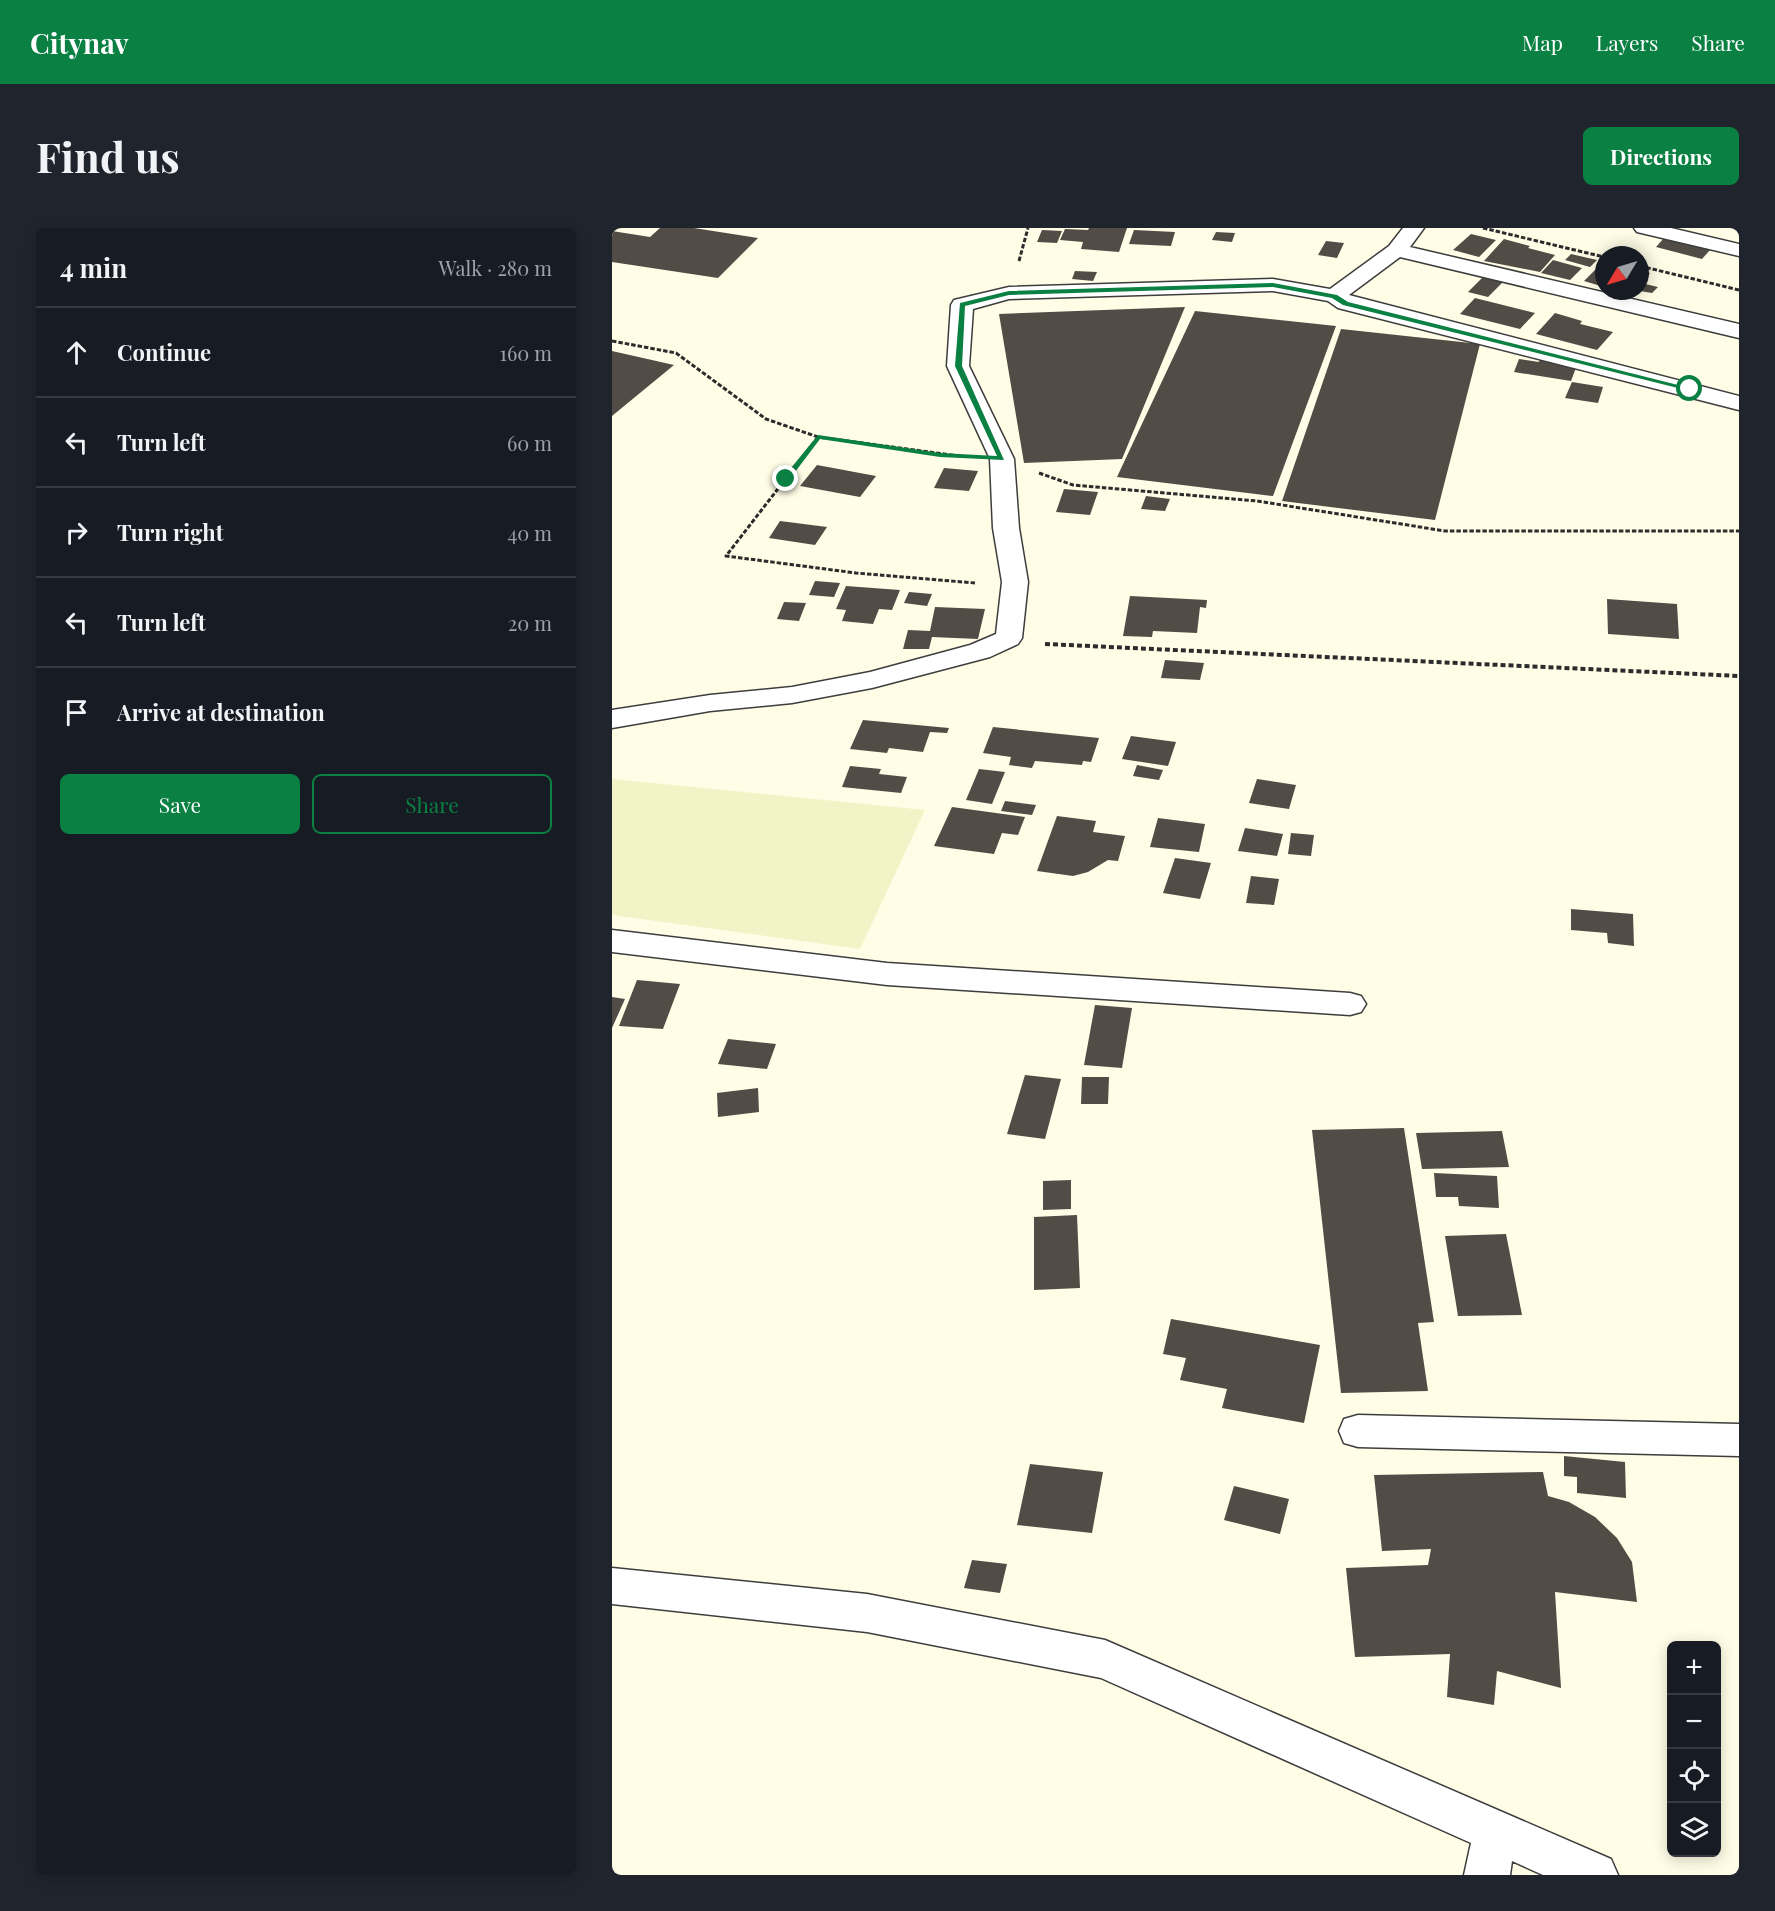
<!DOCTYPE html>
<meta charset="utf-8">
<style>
:root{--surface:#171b24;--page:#20242c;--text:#f1f3f6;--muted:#9ea1a6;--line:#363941;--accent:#0b8043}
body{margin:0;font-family:"Playfair Display",serif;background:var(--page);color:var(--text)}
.controls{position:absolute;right:18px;bottom:18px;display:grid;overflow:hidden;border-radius:9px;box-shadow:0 3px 15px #0003}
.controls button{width:54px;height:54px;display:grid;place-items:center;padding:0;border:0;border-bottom:2px solid var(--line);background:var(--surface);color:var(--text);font:30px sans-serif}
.compass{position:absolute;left:983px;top:18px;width:54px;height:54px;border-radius:50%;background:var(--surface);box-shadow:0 3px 15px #0003;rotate:232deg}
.stop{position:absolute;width:18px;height:18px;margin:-14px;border:4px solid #0b8043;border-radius:50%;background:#fff}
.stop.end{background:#0b8043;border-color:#fff;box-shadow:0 2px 6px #0008}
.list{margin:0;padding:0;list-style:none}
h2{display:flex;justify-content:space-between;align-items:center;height:78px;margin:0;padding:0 24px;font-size:26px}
h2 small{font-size:20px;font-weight:400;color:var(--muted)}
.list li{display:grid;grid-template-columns:39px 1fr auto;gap:18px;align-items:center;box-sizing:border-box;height:90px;padding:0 24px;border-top:2px solid var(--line)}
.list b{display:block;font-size:22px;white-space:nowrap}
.list em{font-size:20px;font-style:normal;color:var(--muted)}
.actions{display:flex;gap:12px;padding:18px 24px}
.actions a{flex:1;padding:14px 0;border:2px solid var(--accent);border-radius:9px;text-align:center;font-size:21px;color:var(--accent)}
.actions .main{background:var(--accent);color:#fff}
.icon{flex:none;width:33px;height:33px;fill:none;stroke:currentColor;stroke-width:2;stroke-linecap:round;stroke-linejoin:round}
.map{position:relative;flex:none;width:1127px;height:1647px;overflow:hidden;border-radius:9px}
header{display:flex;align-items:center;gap:36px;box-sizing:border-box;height:84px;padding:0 30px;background:var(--accent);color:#fff}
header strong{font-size:28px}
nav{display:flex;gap:33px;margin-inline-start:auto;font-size:21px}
.intro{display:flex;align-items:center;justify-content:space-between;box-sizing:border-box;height:144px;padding:0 36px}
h1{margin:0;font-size:42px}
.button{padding:15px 27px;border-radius:9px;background:var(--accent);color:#fff;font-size:21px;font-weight:700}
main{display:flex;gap:36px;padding:0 36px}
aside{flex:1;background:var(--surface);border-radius:9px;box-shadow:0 3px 15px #0003}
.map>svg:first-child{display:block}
</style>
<header>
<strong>Citynav</strong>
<nav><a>Map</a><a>Layers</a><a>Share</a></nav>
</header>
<div class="intro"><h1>Find us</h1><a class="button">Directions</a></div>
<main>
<aside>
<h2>4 min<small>Walk · 280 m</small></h2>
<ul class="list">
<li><svg class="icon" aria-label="ahead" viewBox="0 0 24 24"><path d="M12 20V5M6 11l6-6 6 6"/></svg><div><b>Continue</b></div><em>160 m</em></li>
<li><svg class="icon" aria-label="left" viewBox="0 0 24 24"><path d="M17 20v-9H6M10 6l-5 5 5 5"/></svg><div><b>Turn left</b></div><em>60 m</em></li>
<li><svg class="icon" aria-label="right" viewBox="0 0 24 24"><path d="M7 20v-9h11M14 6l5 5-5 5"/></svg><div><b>Turn right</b></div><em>40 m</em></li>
<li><svg class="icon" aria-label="left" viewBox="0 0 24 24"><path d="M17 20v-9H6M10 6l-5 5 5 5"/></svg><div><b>Turn left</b></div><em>20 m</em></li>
<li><svg class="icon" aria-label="arrive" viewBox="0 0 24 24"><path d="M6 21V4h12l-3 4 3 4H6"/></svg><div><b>Arrive at destination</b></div></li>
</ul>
<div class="actions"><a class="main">Save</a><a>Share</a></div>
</aside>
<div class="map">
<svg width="1127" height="1647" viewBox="0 0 1127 1647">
<rect width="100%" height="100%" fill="#fffde6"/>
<path fill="#f3f3c8" d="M0,551L313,582L248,721L0,687Z"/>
<path fill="#524c46" d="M48,0H82L146,10L106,50L0,34V3L38,9Z
M477,0H515L507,24L469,21L471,14L448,12L453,1L476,2Z
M430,2L450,3L445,15L425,14Z
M522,2L563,4L559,18L517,16Z
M604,4L623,5L620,14L600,12Z
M859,6L884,12L867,29L841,22Z
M1052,10L1098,22L1090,31L1044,19Z
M892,11L918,18L916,20L943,27L928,44L872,33Z
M714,13L732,15L725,30L706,27Z
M959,26L985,32L978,39L953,32Z
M941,32L970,40L958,52L929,45Z
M990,35H992V59L972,53Z
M1028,42L1038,45L1029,55L1046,59L1040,65L1028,63Z
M463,43L485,44L481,53L460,51Z
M872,48L892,53L876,69L856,64Z
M863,70L923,85L908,101L848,86Z
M573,79L510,231L412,235L387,86Z
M583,83L724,98L661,268L505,249Z
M943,85L970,93L968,96L1001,104L985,122L924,106Z
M729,101L868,116L823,292L670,273Z
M0,123L62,137L0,188Z
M907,131L927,134L928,131L965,137L959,153L902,144Z
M960,154L991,159L986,175L953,170Z
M205,237L264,248L248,269L188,258Z
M332,240L366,243L357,263L322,260Z
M452,261L486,264L478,287L444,284Z
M534,268L558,271L553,283L529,281Z
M168,293L215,299L203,317L157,310Z
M203,353L228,355L222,369L197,367Z
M234,358L288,362L280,382L267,381L261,396L230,393L234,382L224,381Z
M297,364L320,366L315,378L292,375Z
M518,368L595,372L594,380L588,379L585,405L541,403L540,409L511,408Z
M995,371L1065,376L1067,411L996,406Z
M172,374L194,375L187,393L165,391Z
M323,379L373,381L366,411L320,409L317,421H291L296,402L318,403Z
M553,432L592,435L588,452L549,450Z
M251,492L337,500L335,505L318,504L311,524L277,520L275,525L238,521Z
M381,499L487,510L479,534L471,533L470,537L423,533L420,540L397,537L399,529L371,525Z
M519,508L564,514L556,538L510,531Z
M525,537L551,542L547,552L521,548Z
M238,538L269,541L267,546L295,549L289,565L230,559Z
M367,541L393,544L380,576L354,572Z
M645,551L684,557L677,581L637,575Z
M393,573L424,577L420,587L389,583Z
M340,579L413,589L406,607L390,605L382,626L322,618Z
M445,588L484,593L481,604L513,608L506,633L496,632L476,644L461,648L425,643Z
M546,590L593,596L587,624L538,619Z
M633,600L671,606L665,628L626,623Z
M679,605L702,607L699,628L676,626Z
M563,630L599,635L588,671L551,665Z
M639,648L667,651L662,677L634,675Z
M959,681L1021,686L1022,718L996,715L995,705L959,702Z
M25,752L68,756L51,801L7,798Z
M0,769L13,771L0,800Z
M483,777L520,780L510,840L472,837Z
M116,811L164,816L155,841L106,836Z
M413,847L449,851L433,911L395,906Z
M470,849H497L496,876H469Z
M146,860L147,884L106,889L105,865Z
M792,900L822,1094L806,1095L816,1163L729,1165L700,902Z
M890,903L897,939L810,941L804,905Z
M822,945L885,948L887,980L847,978L846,969H824Z
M459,952V981L431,982V953Z
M465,987L468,1060L422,1062V989Z
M894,1006L910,1087L846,1088L833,1008Z
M559,1091L708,1117L692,1195L610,1180L615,1161L568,1152L574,1130L551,1126Z
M952,1228L1013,1234L1014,1270L965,1265V1249L952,1248Z
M418,1236L491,1244L480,1305L405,1297Z
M931,1244L936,1268L957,1274L983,1289L1005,1310L1020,1334L1025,1374L943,1364L949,1460L885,1443L882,1477L835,1469L838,1426L743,1429L734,1340L816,1337L819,1321L770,1323L762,1247Z
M622,1258L677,1271L668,1306L612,1292Z
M360,1332L395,1336L388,1365L352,1360Z"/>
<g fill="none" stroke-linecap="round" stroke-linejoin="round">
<g stroke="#3d3d3d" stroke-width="3">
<path id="street" d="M791,0H812L798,19L1127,96V110L788,29L737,67L1127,168V182L726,80L716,73L661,63L397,71L361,81L357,138L402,231L407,300L416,354L410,410L406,416L378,429L260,460L180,475L98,483L0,500V482L98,467L180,459L258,444L358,417L384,406L390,354L381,300L378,231L335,138L339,77L342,72L397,59L661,51L718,61L777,18Z
M1022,0H1059L1127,16V28L1025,4Z
M0,702L275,735L738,765L749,768L754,776L749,784L738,787L275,757L0,724Z
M746,1187L1127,1196V1228L746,1219L732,1215L727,1203L732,1191Z
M0,1340L255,1366L493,1412L999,1631L1006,1647H931L900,1633L898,1647H852L859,1615L489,1450L255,1404L0,1376Z"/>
</g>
<path stroke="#2c2c2c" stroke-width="3" stroke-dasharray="4.5 2" stroke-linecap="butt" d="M871,0L992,29
M407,33L416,0
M1028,38L1127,62
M0,113L64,125L154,191L206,209L347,228
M206,209L114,328L244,345L363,355
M427,245L461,257L645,273L833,303H1127"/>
<path stroke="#2c2c2c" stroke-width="4" stroke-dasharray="5 3" stroke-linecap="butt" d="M433,416L1127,448"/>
<use href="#street" fill="#fff" fill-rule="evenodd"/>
</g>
<path fill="#0b8043" d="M661,55L725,67L736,74L1082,161L1078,163L731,77L720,70L661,59L397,67L353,78L350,138L392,232L328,229L208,211L177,252L170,251L206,207L328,225L385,228L343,138L348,75L397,63Z"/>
</svg>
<div class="controls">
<button>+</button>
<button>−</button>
<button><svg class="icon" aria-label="locate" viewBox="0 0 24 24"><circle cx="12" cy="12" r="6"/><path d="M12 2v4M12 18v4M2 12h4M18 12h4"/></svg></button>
<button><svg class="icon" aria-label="layers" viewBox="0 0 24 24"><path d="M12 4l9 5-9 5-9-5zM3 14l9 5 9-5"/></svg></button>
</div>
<svg class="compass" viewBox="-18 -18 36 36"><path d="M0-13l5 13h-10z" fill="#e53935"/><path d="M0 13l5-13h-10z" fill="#9ea1a6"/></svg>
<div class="stop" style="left:1078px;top:161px"></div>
<div class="stop end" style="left:174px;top:251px"></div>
</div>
</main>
